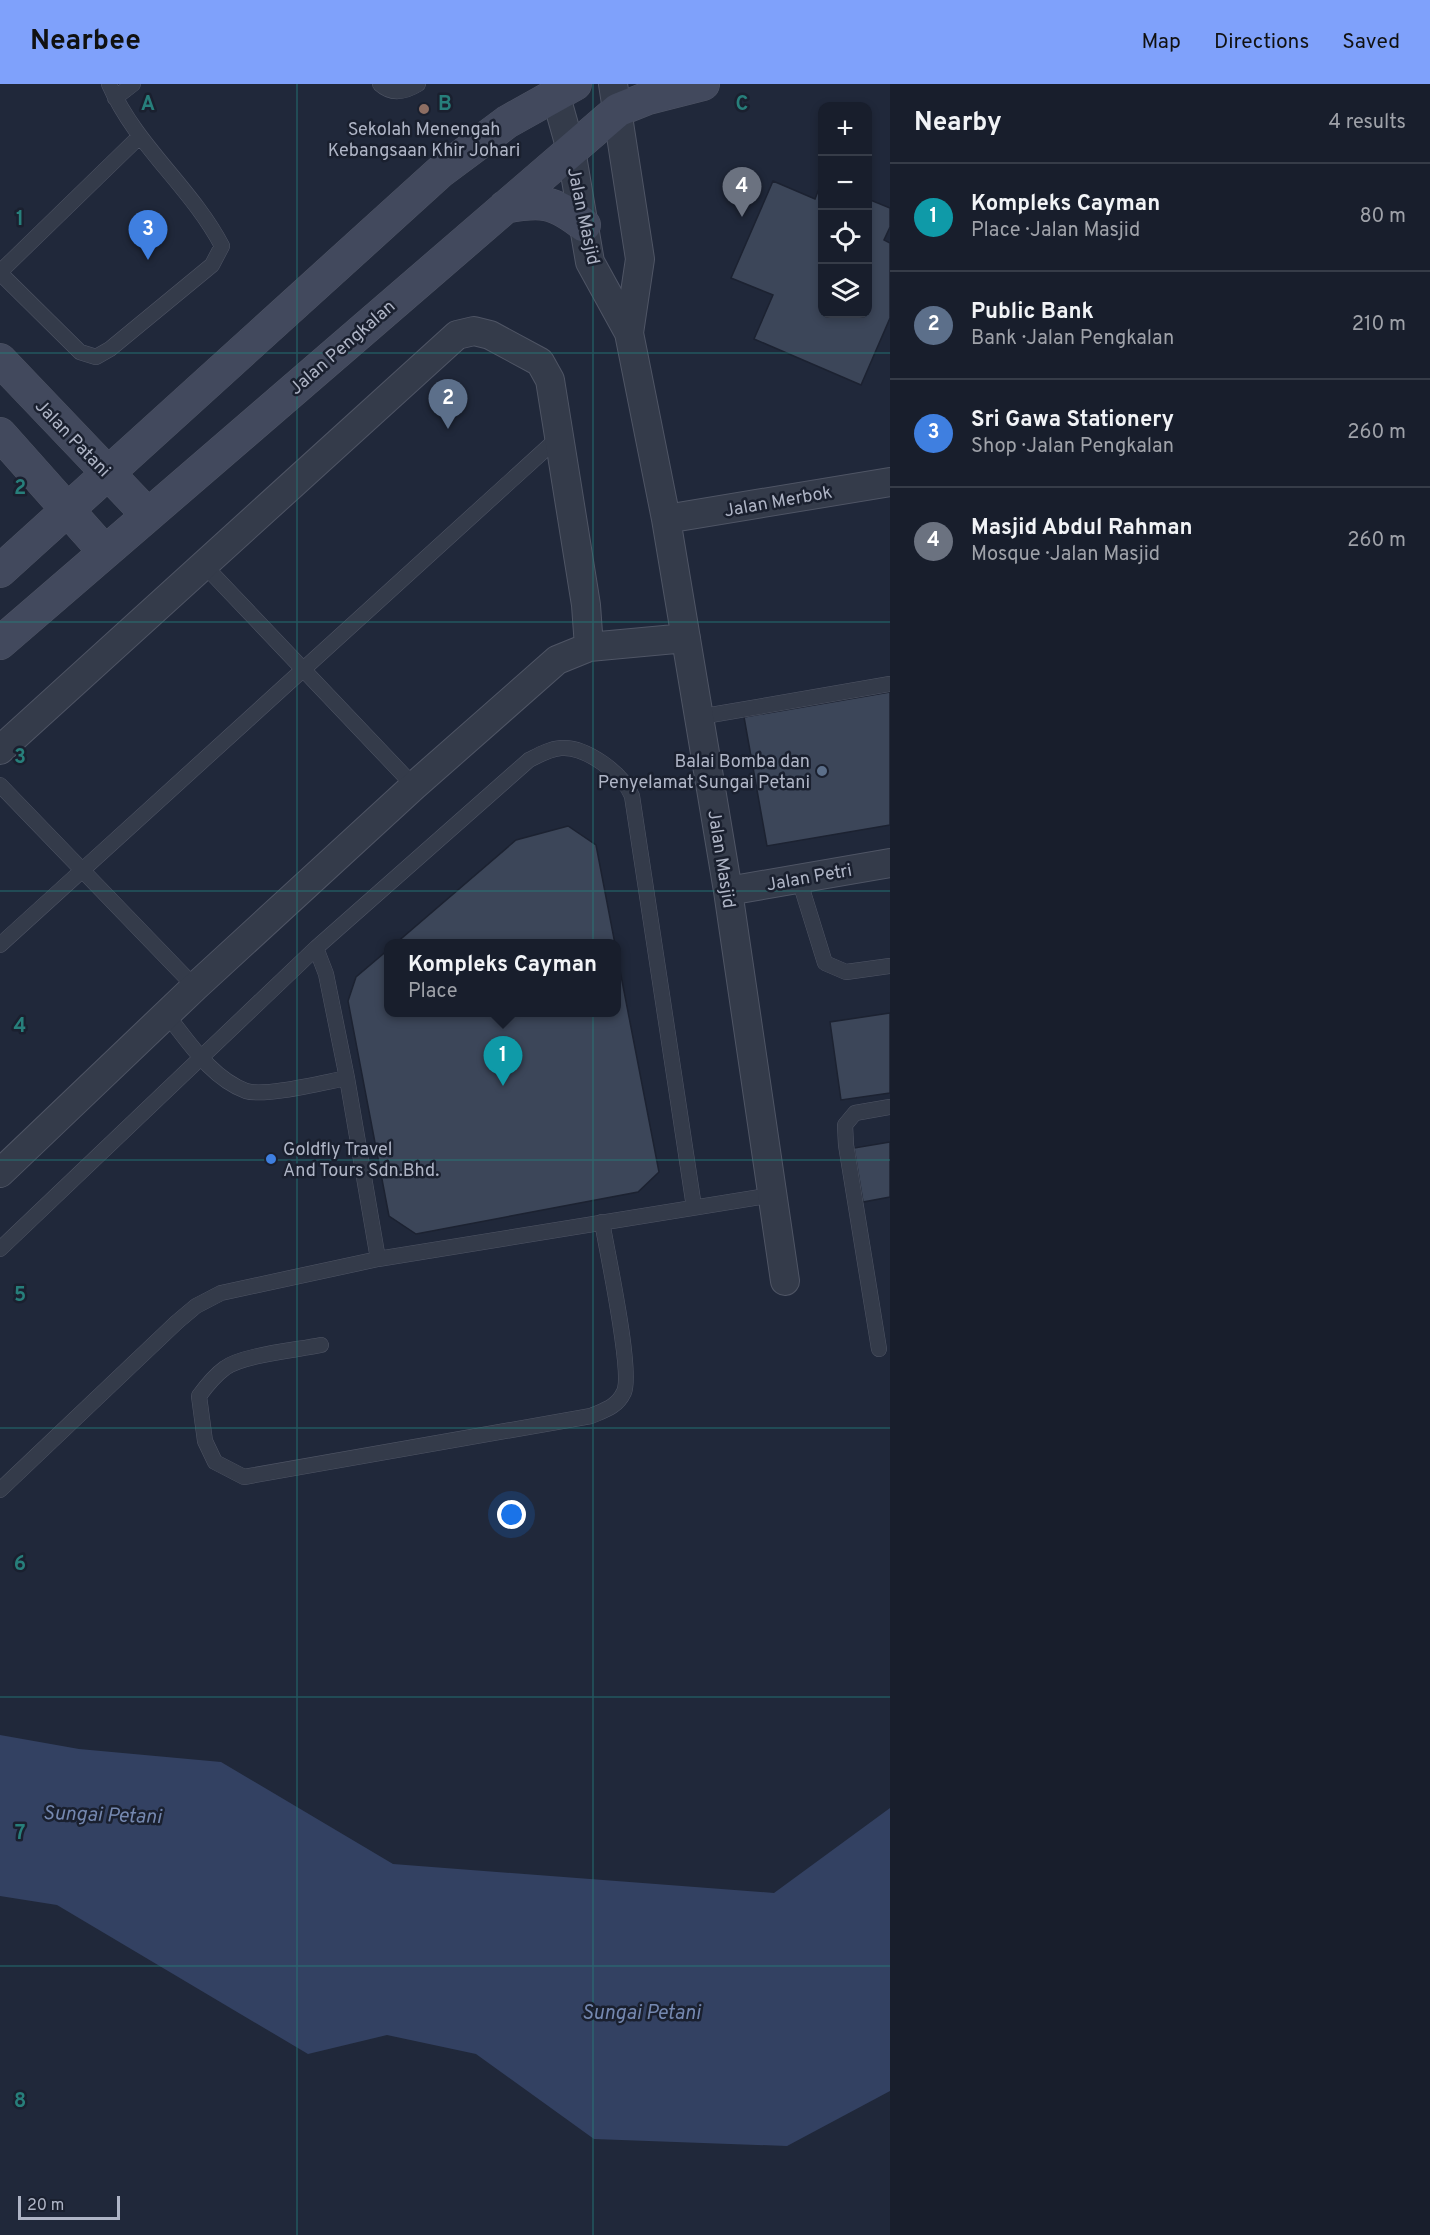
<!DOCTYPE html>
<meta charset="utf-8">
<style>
:root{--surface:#181e2c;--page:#212734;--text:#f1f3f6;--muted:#9fa2a9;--line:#363c48;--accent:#7fa1fb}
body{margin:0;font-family:Overpass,sans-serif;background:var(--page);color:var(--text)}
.controls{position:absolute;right:18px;top:18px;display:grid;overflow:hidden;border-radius:12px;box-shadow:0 3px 9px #0003}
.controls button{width:54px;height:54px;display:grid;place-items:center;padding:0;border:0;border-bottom:2px solid var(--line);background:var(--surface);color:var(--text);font:30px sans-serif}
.scale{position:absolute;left:18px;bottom:15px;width:102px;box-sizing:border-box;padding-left:6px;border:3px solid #afb5c6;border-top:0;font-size:16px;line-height:21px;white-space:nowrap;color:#afb5c6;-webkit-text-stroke:4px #1a202f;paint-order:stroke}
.you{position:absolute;left:512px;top:1431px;width:21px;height:21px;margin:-15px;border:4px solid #fff;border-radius:50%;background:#1a73e8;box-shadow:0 0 0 9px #1a73e833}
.badge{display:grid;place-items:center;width:39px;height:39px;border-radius:50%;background:var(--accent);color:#fff;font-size:20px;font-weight:700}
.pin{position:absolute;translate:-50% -50px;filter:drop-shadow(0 2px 3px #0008)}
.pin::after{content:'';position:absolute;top:32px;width:21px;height:18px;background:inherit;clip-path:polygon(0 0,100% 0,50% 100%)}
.popup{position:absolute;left:384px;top:855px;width:237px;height:78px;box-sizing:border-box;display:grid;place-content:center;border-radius:12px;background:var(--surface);filter:drop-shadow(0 2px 4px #0005);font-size:20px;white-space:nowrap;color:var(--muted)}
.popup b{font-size:22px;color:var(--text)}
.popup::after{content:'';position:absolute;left:50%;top:100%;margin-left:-12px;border:12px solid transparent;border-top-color:var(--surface)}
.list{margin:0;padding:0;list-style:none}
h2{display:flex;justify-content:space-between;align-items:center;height:78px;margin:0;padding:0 24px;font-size:26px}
h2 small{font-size:20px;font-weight:400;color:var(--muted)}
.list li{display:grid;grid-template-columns:39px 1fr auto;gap:18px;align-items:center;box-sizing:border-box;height:108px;padding:0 24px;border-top:2px solid var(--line)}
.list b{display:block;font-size:22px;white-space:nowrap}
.list p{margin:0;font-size:20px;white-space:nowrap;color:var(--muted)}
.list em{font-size:20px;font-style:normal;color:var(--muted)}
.icon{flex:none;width:33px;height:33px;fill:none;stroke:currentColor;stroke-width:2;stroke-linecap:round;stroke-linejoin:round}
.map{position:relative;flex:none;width:890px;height:2151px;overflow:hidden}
header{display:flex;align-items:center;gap:36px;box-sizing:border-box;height:84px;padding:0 30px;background:var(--accent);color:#111}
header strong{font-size:28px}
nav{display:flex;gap:33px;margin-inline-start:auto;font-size:21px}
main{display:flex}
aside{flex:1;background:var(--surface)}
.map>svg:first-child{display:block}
</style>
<header>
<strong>Nearbee</strong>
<nav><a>Map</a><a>Directions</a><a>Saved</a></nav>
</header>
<main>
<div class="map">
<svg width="890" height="2151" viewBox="0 0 890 2151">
<rect width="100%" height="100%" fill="#20283a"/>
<path fill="#334162" d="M0,1651L79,1665L221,1678L393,1780L774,1809L890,1724V2007L787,2062L594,2055L476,1970L387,1951L308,1970L57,1821L0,1812Z"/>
<path fill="#3c4659" stroke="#1c2231" stroke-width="1.5" d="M773,97L815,115L822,97V230H868V115L890,124V143L884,156L890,159V234L861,301L754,255L773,211L731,194Z
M890,608V741L767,762L744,633Z
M568,742L596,761L615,860H395L516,756Z
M389,865V928H617V871L659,1088L638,1108L416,1150L389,1132L348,917L356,893Z
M890,929V1009L841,1016L830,938Z
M890,1058V1113L863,1118L854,1064Z"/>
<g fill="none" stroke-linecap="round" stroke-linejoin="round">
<g stroke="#4f5565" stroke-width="16">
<path id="lane" d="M380,0C392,11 405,8 418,0
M115,14L133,0
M0,188L139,53
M0,189L80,268L96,273L110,265L212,181L222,162C191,103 136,62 109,0
M204,481L414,702
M699,633L890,600
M0,701L195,903
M799,795L825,879L846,888L890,882
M0,861L560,352
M316,864L326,890L347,994L378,1175
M167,931C189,958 211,994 246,1007C266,1013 325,998 347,994
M0,1165L316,864L529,676C539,671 549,665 561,664C586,662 623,690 632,712L694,1123
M321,1261C297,1266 242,1271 225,1284C214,1292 207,1301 199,1312L205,1357L215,1378L244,1393L591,1332C605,1326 617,1323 624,1308C633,1288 607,1167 602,1138
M879,1265L846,1061L845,1041L855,1029L890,1023
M0,1406L177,1238L196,1222L221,1209L378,1175L773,1111"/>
</g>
<g stroke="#4f5565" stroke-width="30">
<path id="street" d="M613,0L640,175L629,249
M555,9L571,66L590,178L629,249L666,435L728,807L785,1197
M666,435L890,398
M0,666L457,251L474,247L490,251L540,278L550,296L586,521L589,563
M728,807L890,779
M0,1089L195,903L414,702L557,576L589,563L686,554"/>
</g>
<g stroke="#4f5565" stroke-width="34">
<path id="secondary" d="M505,123C541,116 554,117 584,141
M0,276L147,430
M0,350L105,468
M0,487L440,88L507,38L575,0
M0,559L618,26L648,14L703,0"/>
</g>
<use href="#lane" stroke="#343b4a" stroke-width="15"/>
<use href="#street" stroke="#343b4a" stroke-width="28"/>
<use href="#secondary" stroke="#42495d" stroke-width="33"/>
</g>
<path fill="none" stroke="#277f7b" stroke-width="1.5" stroke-opacity="0.55" d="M297,0V2151M593,0V2151M0,269H890M0,538H890M0,807H890M0,1076H890M0,1344H890M0,1613H890M0,1882H890"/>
<circle fill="#8d6e63" stroke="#1a202f" stroke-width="2" cx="424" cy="25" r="6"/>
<circle fill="#5c6f8a" stroke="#1a202f" stroke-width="2" cx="822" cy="687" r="6"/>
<circle fill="#3f7fe0" stroke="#1a202f" stroke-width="2" cx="271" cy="1075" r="6"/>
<g text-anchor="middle" stroke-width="5" stroke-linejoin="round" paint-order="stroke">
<g font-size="18" fill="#afb5c6" stroke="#1a202f">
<text x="424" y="51">Sekolah Menengah<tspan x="424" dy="21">Kebangsaan Khir Johari</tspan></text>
<text x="810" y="683" text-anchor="end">Balai Bomba dan<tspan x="810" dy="21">Penyelamat Sungai Petani</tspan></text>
<text x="283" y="1071" text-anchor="start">Goldfly Travel<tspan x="283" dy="21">And Tours Sdn.Bhd.</tspan></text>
</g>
<g font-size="18" fill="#afb5c6" stroke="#1a202f">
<text transform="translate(584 132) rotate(78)" y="6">Jalan Masjid</text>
<text transform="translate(342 263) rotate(-41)" y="6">Jalan Pengkalan</text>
<text transform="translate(73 354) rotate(46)" y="6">Jalan Patani</text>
<text transform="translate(778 417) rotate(-10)" y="6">Jalan Merbok</text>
<text transform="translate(722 775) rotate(81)" y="6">Jalan Masjid</text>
<text transform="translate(809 793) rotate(-10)" y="6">Jalan Petri</text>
</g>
<g font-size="20" font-style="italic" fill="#7588b0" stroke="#1a202f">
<text transform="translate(102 1730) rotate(2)" y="7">Sungai Petani</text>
<text x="641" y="1935">Sungai Petani</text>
</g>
</g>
<g font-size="20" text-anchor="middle" font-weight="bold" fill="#277f7b" stroke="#1a202f" stroke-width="5" stroke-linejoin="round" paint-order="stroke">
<text x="148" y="26">A</text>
<text x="445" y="26">B</text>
<text x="742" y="26">C</text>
<text x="20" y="141">1</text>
<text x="20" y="410">2</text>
<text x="20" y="679">3</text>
<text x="20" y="948">4</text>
<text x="20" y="1217">5</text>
<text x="20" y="1486">6</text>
<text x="20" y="1755">7</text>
<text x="20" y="2023">8</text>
</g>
</svg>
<div class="controls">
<button>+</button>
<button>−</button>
<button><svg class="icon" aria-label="locate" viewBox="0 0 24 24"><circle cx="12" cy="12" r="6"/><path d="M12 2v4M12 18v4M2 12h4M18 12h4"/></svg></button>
<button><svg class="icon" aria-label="layers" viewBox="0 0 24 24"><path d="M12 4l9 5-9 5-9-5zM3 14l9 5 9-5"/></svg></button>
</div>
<div class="scale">20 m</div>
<div class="you"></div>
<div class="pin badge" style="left:503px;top:1002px;background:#0f9aa8">1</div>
<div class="popup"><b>Kompleks Cayman</b>Place</div>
<div class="pin badge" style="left:448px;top:345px;background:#5c6f8a">2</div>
<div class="pin badge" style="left:148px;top:176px;background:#3f7fe0">3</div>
<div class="pin badge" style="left:742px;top:133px;background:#6b7280">4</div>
</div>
<aside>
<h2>Nearby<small>4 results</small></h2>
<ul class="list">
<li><span class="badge" style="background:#0f9aa8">1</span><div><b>Kompleks Cayman</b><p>Place · Jalan Masjid</p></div><em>80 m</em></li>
<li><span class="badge" style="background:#5c6f8a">2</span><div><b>Public Bank</b><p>Bank · Jalan Pengkalan</p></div><em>210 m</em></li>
<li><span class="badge" style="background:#3f7fe0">3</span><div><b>Sri Gawa Stationery</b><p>Shop · Jalan Pengkalan</p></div><em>260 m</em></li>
<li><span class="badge" style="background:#6b7280">4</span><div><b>Masjid Abdul Rahman</b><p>Mosque · Jalan Masjid</p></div><em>260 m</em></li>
</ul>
</aside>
</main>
